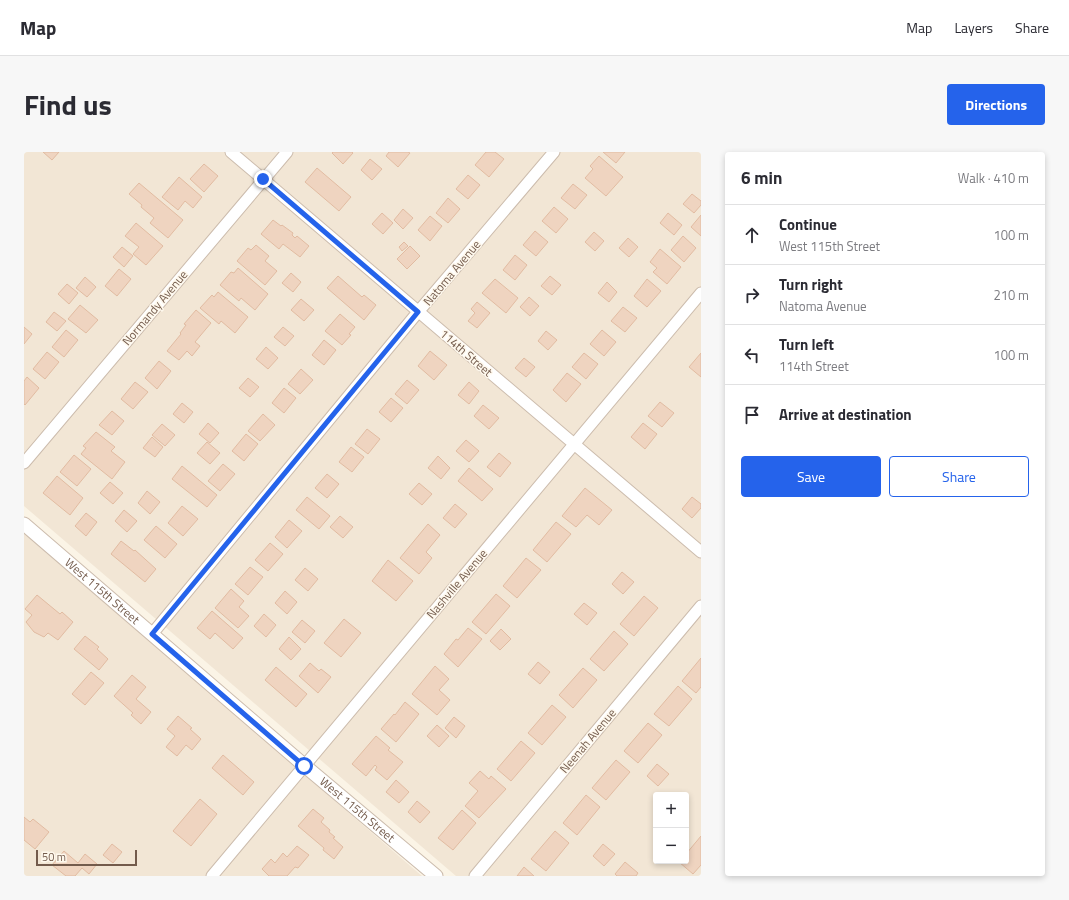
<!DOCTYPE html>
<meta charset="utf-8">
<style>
:root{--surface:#fff;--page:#f7f7f7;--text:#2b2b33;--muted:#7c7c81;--line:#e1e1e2;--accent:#2563eb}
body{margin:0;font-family:"Titillium Web",sans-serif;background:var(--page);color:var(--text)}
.controls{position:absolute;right:12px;bottom:12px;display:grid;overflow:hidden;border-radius:4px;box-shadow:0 2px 6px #0003}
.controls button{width:36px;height:36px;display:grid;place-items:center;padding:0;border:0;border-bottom:1px solid var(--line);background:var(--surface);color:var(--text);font:20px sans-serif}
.scale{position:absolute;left:12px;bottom:10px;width:101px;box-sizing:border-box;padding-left:4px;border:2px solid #735b4c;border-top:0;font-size:11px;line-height:14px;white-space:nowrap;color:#735b4c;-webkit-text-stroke:3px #fef8ed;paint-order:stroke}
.stop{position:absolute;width:12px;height:12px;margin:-9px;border:3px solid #2563eb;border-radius:50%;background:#fff}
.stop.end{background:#2563eb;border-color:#fff;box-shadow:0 1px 4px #0008}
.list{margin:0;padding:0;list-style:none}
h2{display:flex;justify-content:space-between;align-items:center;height:52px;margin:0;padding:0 16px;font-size:17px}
h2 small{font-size:13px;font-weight:400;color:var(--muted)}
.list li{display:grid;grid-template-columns:26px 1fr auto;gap:12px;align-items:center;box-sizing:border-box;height:60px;padding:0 16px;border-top:1px solid var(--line)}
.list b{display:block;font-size:15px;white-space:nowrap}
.list p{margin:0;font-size:13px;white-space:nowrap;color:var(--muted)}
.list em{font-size:13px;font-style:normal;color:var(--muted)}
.actions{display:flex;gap:8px;padding:12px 16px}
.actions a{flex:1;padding:9px 0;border:1px solid var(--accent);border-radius:4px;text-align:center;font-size:14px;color:var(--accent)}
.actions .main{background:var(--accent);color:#fff}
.icon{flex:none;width:22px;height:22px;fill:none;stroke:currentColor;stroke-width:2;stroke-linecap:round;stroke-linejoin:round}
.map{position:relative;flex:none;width:677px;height:724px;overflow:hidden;border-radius:4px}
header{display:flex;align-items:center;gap:24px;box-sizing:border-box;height:56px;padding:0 20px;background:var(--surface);border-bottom:1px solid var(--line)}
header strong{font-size:19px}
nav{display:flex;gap:22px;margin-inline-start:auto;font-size:14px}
.intro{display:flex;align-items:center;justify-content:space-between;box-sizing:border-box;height:96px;padding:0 24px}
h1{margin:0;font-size:28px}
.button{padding:10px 18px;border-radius:4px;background:var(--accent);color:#fff;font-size:14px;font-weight:700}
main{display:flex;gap:24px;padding:0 24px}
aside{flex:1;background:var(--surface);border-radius:4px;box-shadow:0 2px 6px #0003}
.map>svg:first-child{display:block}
</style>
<header>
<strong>Map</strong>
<nav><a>Map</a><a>Layers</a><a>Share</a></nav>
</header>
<div class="intro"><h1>Find us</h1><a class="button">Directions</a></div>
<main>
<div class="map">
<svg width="677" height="724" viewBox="0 0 677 724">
<rect width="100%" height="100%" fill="#fbf4e6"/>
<path fill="#f2e6d5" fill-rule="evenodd" d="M0,0H677V724H432L0,354ZM632,643H662V709H632Z
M0,382L158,517L398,724H0Z"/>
<path fill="#efd4c0" stroke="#e1bba1" d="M19,0H35L28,8Z
M309,0H328L329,1L319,12L308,1Z
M365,0H384L386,1L374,15L362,4Z
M462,0H471L480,7L465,25L451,13Z
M579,0H601L592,11Z
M575,4L599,25L582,44L561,26L569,17L566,14Z
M346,7L358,17L348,28L337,18Z
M180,12L194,24L180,40L166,27Z
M293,16L327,45L315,59L281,30Z
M444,23L456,33L444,47L432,37Z
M155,25L178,45L169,56L161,49L154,58L138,45Z
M115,31L159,68L144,86L126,71L130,66L117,55L118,53L105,42Z
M549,32L563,43L551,57L537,46Z
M668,42L677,49V53L670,61L659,52Z
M424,46L436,57L424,71L412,61Z
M530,55L544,67L532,81L518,69Z
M379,57L389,66L379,77L370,68Z
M358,61L369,71L359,82L348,72Z
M644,61L658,73L650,83L636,71Z
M677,63V84L667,75Z
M406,64L418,74L406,89L394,78Z
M249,68L257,74L258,73L269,81L268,83L271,86L273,84L285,94L276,105L259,92L255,97L237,82Z
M112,71L139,94L122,113L109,102L115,95L101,84Z
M511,79L524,90L512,104L499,93Z
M570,80L580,89L571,99L561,90Z
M659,84L672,96L660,110L647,98Z
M604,86L614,95L605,105L595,96Z
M380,90L384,94L378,99L375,95Z
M232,93L245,104L241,109L253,119L241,133L213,109L224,96L227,98Z
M386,94L396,104L383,117L373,107Z
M98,95L109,104L100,115L89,105Z
M636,97L657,115L643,132L629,120L633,116L626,110Z
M491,103L503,113L491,128L479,118Z
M214,116L244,142L231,158L217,146L215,149L196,133L207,120L210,121Z
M95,117L107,127L93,144L81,134Z
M267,121L277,130L269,140L258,131Z
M314,124L338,145L340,143L352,153L340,168L303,136Z
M526,124L537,133L528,143L517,134Z
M61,125L72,135L63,145L52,136Z
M471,127L494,146L482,161L458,141Z
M623,127L637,139L623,155L610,144Z
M583,130L593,140L585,150L574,141Z
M43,132L54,141L45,152L34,142Z
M194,140L224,165L211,181L197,169L195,172L176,156L188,143L190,145Z
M505,145L515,154L506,164L496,155Z
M277,147L290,158L280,169L267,158Z
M453,150L466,161L453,176L444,169L451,161L447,157Z
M56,153L74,168L62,181L44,167Z
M599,155L613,166L601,180L587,169Z
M172,158L187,171L171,190L176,194L168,204L163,199L155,208L143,199L157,182L156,181L162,173L160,172Z
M30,160L42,169L33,179L22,170Z
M316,162L331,175L325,182L327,183L318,193L301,179Z
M0,175L8,182L0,192Z
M259,175L270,184L261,194L250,185Z
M42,178L54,188L40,205L28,195Z
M578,178L592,190L580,204L566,192Z
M522,179L533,188L524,198L514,189Z
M300,188L312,198L300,213L288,203Z
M242,195L254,206L244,217L232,207Z
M406,199L423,213L410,228L394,214Z
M23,200L35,210L21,227L9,217Z
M560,201L574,212L562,227L548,215Z
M677,201V225L665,215Z
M500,206L511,215L502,225L491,216Z
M135,209L147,219L133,237L121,226Z
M277,217L289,228L276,242L264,232Z
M543,221L557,232L542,250L529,238Z
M3,225L15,236L1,253L0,252V229Z
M224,226L235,235L226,245L215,236Z
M383,228L395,238L383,252L371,242Z
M111,230L124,240L109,257L97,247Z
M445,230L455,239L445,252L434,243Z
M260,236L272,246L260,261L248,251Z
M367,246L379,256L367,270L355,260Z
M636,250L650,261L638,275L624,264Z
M158,251L169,260L160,271L149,262Z
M459,253L475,266L465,277L450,264Z
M88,259L100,269L88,283L75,273Z
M239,262L251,273L236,289L224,279Z
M184,271L195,281L186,291L175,282Z
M619,271L633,282L621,297L607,285Z
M138,272L151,283L141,294L128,283Z
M343,277L356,287L344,302L331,292Z
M72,280L91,295L87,299L101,310L88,327L57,302L62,296L59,294Z
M222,282L234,292L220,309L208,299Z
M128,285L139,295L131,305L119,296Z
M442,288L455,299L445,310L432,299Z
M183,290L196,301L186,312L173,301Z
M327,295L340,305L328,320L315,310Z
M475,301L487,311L476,325L463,315Z
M50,303L67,317L53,334L36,320Z
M414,304L426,316L417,327L404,316Z
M199,312L211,322L196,339L184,329Z
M158,314L193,343L183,355L148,327Z
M445,316L469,337L458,349L434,329Z
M303,322L315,332L303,346L291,336Z
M33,324L59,346L46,363L19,341Z
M86,330L99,341L89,352L76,341Z
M395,331L408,342L398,353L385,342Z
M561,336L588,358L575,373L563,363L552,375L538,364Z
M123,339L136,350L126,362L114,351Z
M283,345L306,364L295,377L272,358Z
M668,345L677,352V356L668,366L658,357Z
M431,352L443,362L431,376L419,366Z
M158,354L174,367L159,384L144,371Z
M100,358L113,369L103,380L91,369Z
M62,361L73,370L62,384L51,374Z
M316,364L329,375L319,386L306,375Z
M265,368L278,379L263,396L251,385Z
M532,370L547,382L523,410L509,398Z
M404,372L416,383L402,400L408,406L395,422L376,406Z
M132,374L153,392L141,406L120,388Z
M97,389L110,399L111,398L132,417L121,430L87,402Z
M246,391L259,402L244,419L231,408Z
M502,406L517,418L493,446L479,434Z
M364,408L389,429L372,449L348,429Z
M226,415L239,425L224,443L211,432Z
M281,416L294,427L284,439L271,428Z
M598,420L610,430L599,442L588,432Z
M207,437L220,449L215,455L225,464L214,476L191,456Z
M261,439L273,450L263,462L251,451Z
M472,442L486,454L462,482L448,470Z
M13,443L36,462L38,460L49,470L34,488L24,481L20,485L10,480L2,470L8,463L1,457Z
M620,444L634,456L610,484L596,472Z
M560,451L573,461L563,473L550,462Z
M188,459L219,486L209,497L191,481L186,487L173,476Z
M240,462L252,473L242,485L230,474Z
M320,467L337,481L317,505L300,491Z
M278,468L291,479L281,491L268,480Z
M444,476L458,487L434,515L420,502L432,487L434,488Z
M477,477L487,487L476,498L466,489Z
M590,479L604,492L580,519L566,507Z
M61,484L75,495L73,497L84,507L75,518L50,497Z
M265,485L277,497L267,508L255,497Z
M677,506V535L672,541L658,529Z
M514,510L526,520L516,532L504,522Z
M286,511L295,519L297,517L307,525L294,541L275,524Z
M411,514L425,527L415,538L426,548L413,563L388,542Z
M252,515L283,542L272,555L241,528Z
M559,516L573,528L549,556L535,543Z
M67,520L80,531L61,553L48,542Z
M108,523L122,535L112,547L127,560L117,572L107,563L109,561L90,544Z
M654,534L668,547L645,574L630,562Z
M381,550L395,562L372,590L357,577L370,562L371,563Z
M528,553L542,565L518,593L504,581Z
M154,564L168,576L166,577L177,587L168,598L162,593L153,604L142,595L151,584L143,577Z
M430,565L441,574L432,586L421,576Z
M624,571L638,583L614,611L600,599Z
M413,573L425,584L415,595L403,584Z
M352,584L366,596L364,598L379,610L363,628L351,618L353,615L351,613L342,624L328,612Z
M497,589L511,601L487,629L473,617Z
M199,603L230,630L219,643L188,616Z
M592,608L606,620L582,648L568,636Z
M633,612L645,622L634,634L623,624Z
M456,619L465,627L467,624L482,637L455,666L441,654L454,639L445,631Z
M372,628L385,640L375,651L362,640Z
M562,643L576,655L553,683L539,671Z
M176,647L193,662L167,694L149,679Z
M393,649L406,660L396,671L384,660Z
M289,657L300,666L297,670L306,678L305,680L311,685L309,686L319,695L310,707L299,698L300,696L274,674Z
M438,658L452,671L429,698L414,686Z
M0,665L6,670L9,667L25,680L11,697L0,688Z
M531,679L545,691L522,719L507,707Z
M677,684V713L669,722L655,710L656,709H662V702Z
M88,692L98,700L89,711L79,703Z
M579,692L591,702L580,714L569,704Z
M273,694L285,703L274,716L271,715L263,724H245L238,717L247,707L251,711L259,701L263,705Z
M40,699L54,711L61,702L73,712L65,722L58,716L51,724H42L28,713Z
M601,710L614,721L612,724H593L591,722Z
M500,715L510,724H493Z"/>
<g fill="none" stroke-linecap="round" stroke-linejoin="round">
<g stroke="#ccbcad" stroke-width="13">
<path id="minor" d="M207,0L677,400
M0,311L263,0
M128,482L394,160L530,0
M188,724L677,141
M451,724L677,454"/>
</g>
<g stroke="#ccbcad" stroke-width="15">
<g id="tertiary">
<path id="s1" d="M0,372L281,614L412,724"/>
</g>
</g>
<use href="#minor" stroke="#fff" stroke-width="11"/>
<use href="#tertiary" stroke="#fff" stroke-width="13"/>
</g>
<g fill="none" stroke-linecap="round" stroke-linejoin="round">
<path stroke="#2563eb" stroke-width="5" d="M239,27L394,160L128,482L280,614"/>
</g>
<g text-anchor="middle" stroke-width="3" stroke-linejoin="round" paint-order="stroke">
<g font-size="12" fill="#735b4c" stroke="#fef8ed">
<text transform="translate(428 121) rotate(-50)" y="4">Natoma Avenue</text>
<text transform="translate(131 156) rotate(-50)" y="4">Normandy Avenue</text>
<text transform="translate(442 201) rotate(41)" y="4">114th Street</text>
<text transform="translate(433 432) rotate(-50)" y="4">Nashville Avenue</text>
<text dy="4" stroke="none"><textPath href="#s1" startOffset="103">West 115th Street</textPath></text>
<text transform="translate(564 589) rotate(-50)" y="4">Neenah Avenue</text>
<text dy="4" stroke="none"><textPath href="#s1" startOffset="439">West 115th Street</textPath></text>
</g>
</g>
</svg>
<div class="controls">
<button>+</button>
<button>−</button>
</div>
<div class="scale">50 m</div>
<div class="stop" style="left:280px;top:614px"></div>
<div class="stop end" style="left:239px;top:27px"></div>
</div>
<aside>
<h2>6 min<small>Walk · 410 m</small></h2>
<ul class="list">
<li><svg class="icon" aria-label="ahead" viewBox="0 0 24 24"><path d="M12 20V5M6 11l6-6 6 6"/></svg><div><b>Continue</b><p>West 115th Street</p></div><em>100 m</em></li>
<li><svg class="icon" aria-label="right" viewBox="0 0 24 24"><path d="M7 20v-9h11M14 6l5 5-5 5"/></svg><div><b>Turn right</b><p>Natoma Avenue</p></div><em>210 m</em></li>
<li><svg class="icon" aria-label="left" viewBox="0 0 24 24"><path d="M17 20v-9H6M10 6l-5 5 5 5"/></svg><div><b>Turn left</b><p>114th Street</p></div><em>100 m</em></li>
<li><svg class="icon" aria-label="arrive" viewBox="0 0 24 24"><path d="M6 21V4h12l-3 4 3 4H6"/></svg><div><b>Arrive at destination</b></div></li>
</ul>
<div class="actions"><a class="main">Save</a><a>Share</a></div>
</aside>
</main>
